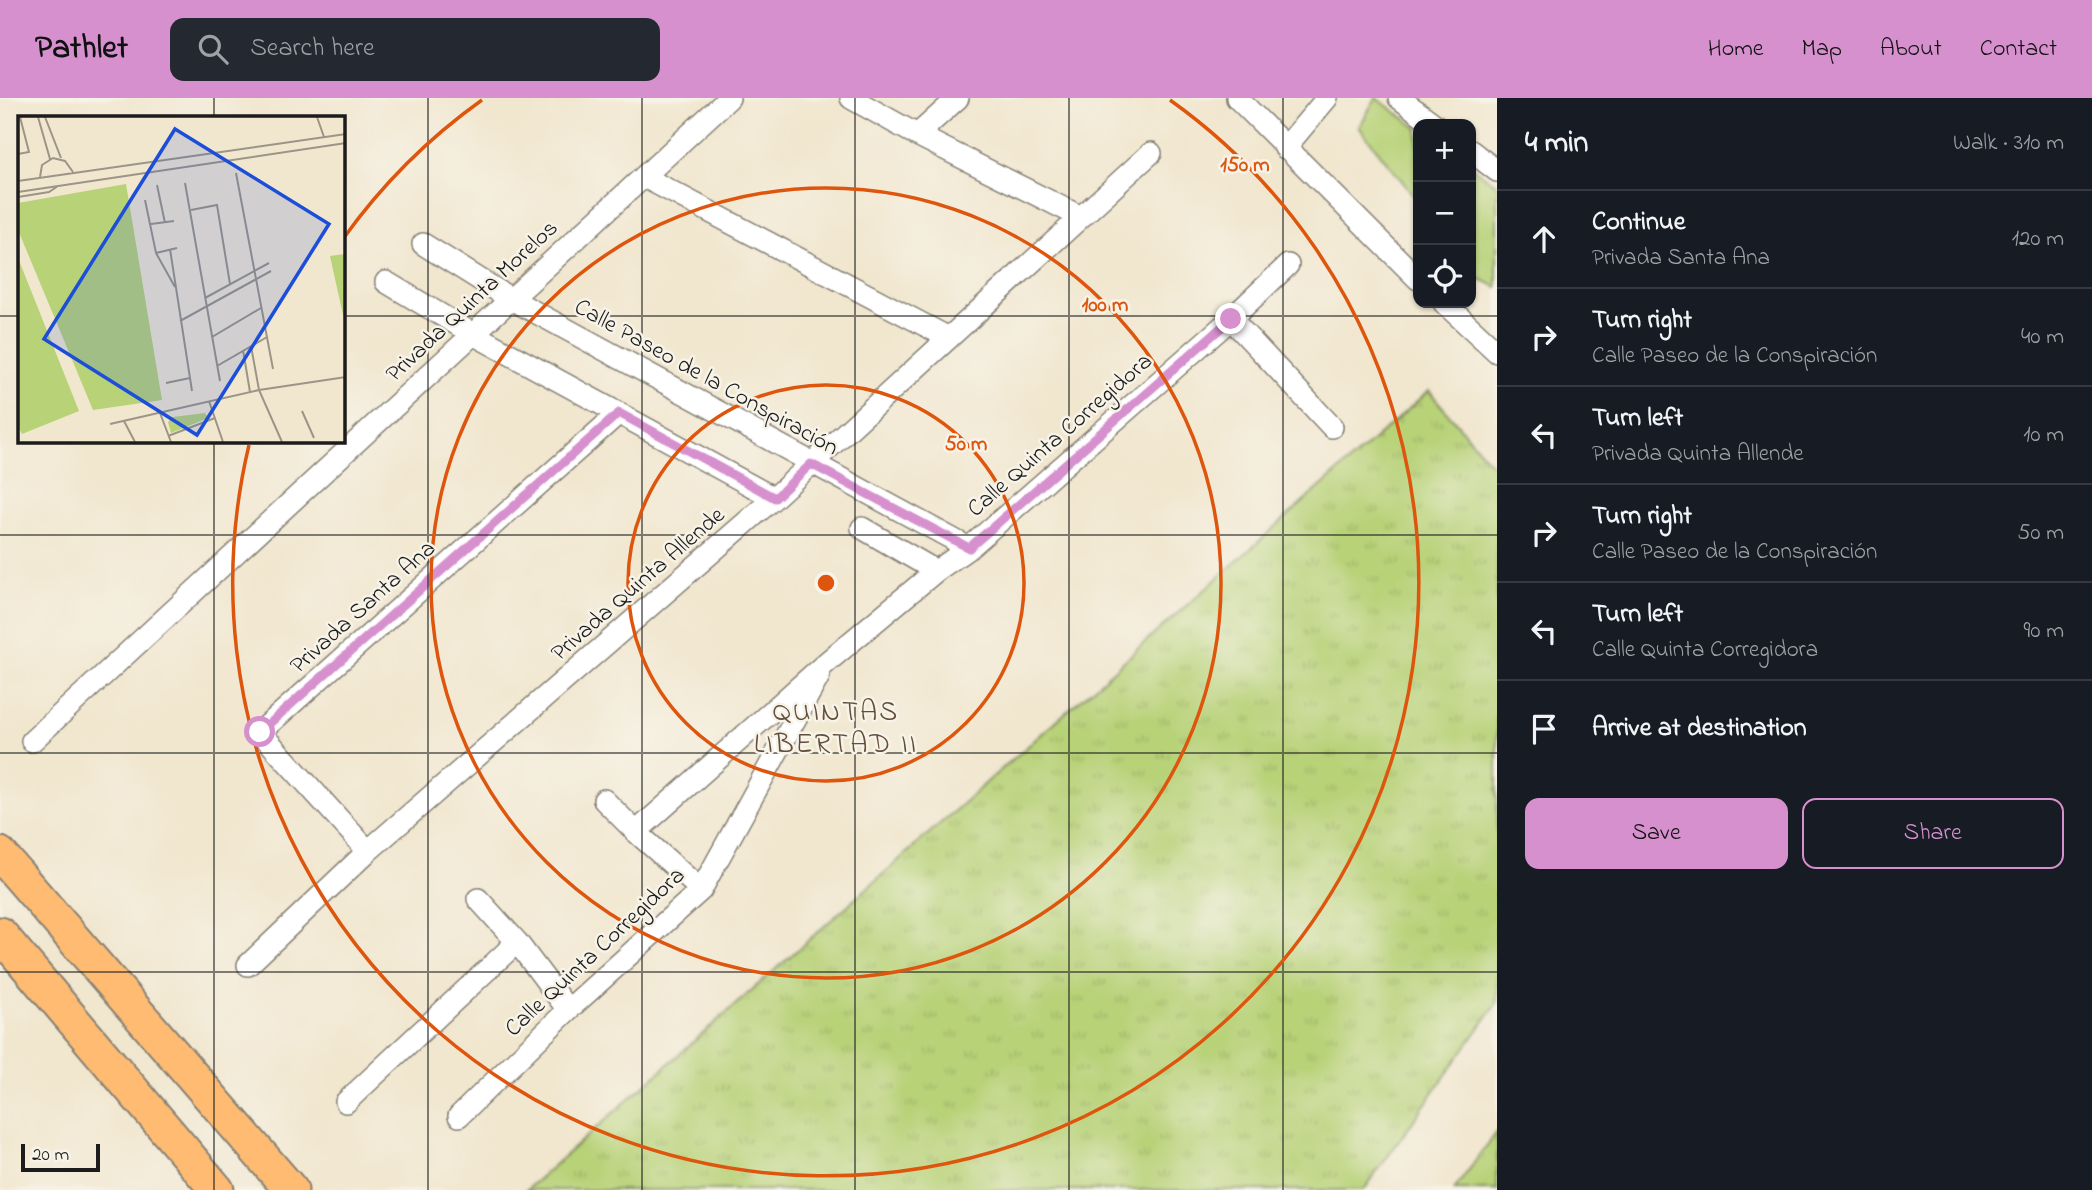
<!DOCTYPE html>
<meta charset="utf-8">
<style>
:root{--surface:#171b24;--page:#242831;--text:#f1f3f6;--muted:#9ea1a6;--line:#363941;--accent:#d690ce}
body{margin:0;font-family:"Indie Flower",sans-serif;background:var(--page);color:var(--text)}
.controls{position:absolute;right:21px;top:21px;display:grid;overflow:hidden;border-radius:14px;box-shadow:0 2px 5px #0004}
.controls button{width:63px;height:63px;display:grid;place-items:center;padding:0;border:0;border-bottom:2px solid var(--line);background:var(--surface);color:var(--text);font:35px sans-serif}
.scale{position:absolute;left:21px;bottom:18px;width:79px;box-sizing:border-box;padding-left:7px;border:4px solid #1c1c1c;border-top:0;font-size:19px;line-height:24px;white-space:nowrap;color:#1c1c1c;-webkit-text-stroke:5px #f7f3e8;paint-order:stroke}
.stop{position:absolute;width:21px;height:21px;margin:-16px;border:5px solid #d690ce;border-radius:50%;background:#fff}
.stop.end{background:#d690ce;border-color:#fff;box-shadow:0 2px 7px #0008}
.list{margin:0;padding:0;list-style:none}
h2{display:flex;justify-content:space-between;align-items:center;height:91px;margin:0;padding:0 28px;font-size:30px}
h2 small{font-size:23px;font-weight:400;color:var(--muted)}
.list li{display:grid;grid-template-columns:46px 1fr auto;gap:21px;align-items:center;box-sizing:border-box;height:98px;padding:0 28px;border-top:2px solid var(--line)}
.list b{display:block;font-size:26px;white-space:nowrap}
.list p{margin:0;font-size:23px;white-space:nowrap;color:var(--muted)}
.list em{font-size:23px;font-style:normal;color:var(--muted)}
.actions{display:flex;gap:14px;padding:21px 28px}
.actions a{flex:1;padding:16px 0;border:2px solid var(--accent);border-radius:14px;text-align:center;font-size:24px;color:var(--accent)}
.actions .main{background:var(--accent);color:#111}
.icon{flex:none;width:38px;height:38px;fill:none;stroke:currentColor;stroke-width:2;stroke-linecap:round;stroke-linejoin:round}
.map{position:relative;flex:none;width:1497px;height:1092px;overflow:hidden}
header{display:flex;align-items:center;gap:42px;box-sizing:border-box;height:98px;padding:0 35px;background:var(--accent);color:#111}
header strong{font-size:33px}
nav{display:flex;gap:38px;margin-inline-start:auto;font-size:24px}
.search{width:490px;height:63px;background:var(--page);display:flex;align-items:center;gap:18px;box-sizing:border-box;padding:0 24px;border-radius:14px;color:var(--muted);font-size:26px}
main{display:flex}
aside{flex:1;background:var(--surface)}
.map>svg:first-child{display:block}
</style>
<header>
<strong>Pathlet</strong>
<div class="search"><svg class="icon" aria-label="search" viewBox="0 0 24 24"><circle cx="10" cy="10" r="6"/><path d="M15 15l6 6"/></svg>Search here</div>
<nav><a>Home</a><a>Map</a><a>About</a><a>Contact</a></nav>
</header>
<main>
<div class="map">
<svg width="1497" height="1092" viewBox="0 0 1497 1092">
<defs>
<pattern id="grass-tufts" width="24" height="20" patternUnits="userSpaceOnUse" patternTransform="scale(1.75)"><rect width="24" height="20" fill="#b8d278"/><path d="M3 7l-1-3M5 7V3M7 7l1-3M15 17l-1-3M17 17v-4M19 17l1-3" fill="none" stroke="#9eb467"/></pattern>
</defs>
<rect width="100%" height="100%" fill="#f7f3e8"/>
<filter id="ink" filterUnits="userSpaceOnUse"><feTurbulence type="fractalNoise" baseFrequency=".0143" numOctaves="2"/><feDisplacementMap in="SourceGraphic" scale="14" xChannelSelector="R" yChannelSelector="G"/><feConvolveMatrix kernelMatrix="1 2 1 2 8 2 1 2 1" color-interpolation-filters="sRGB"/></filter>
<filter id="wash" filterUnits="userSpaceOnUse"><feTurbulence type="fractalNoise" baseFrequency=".00686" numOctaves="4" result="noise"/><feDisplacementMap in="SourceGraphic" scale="28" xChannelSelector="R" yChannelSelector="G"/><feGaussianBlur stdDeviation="1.57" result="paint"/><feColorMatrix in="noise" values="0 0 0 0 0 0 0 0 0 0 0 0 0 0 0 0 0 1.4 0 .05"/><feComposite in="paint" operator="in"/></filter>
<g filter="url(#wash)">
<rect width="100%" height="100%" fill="#f1e6ce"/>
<path fill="url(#grass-tufts)" stroke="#6a774a" stroke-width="2" d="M1429,293L1497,373V905L1364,1092H526Z
M1497,1034V1092H1454Z"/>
<path fill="#b8d278" stroke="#6a774a" stroke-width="2" d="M1376,0L1418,30V103L1359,29Z
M1471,68L1497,87V189L1480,181L1471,169Z"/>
</g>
<g filter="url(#ink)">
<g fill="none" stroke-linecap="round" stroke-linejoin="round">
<g stroke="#868175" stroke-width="24">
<path id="street" d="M851,0L917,37L1081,119
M1237,0L1418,181
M1399,0L1434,26
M917,37L958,0
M1285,50L1327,0
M1471,53L1497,73
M644,79L949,240
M423,146L511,201L969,450
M386,184L473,236L774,400
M1444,205L1497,254
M1231,221L1332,329
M862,430L936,473
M32,643L729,0
M604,702L636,734L701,792
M636,734L827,564L936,473L969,450L1231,221L1288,167
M368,753L260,634L619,315
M478,801L517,844L568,912
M248,867L368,753L774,400L1151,55
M346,1004L517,844
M459,1018L568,912L701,792L819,578"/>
</g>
<g stroke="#868175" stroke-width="37">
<path id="primary" d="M0,756L291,1092
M0,836L217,1092"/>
</g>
<use href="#street" stroke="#fff" stroke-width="21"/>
<use href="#primary" stroke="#febb71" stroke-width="33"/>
</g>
</g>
<g fill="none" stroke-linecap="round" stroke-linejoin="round" filter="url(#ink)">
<path stroke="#d690ce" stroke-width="9" d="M260,634L619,315L775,400L811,366L969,450L1231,221"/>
</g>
<path fill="none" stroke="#1c1c1c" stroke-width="2" stroke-opacity="0.55" d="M214,0V19M428,0V1092M642,0V1092M855,0V1092M1069,0V1092M1283,0V1092M0,218H19M343,218H1497M214,343V1092M0,437H1497M0,655H1497M0,874H1497"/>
<g fill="none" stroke="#de560d" stroke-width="3.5">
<circle cx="826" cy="485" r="198"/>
<circle cx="826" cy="485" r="395"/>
<path d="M343 141A593 593 0 0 1 482 2M1170 2A593 593 0 1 1 249 347"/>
</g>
<g text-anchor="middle" stroke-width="5" stroke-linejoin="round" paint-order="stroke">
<g font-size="24" fill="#1c1c1c" stroke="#f7f3e8">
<text transform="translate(471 202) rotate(-43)" y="8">Privada Quinta Morelos</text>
<text transform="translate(707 278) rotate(29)" y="8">Calle Paseo de la Conspiración</text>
<text transform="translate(1059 336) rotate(-41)" y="8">Calle Quinta Corregidora</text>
<text transform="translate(637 485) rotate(-41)" y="8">Privada Quinta Allende</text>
<text transform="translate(362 508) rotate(-42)" y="8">Privada Santa Ana</text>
<text transform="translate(594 853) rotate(-43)" y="8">Calle Quinta Corregidora</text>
</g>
<g font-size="28" letter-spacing="2" fill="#634e3b" stroke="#f7f3e8">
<text x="836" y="622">QUINTAS<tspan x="836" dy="32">LIBERTAD II</tspan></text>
</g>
</g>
<g transform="translate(18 18)">
<rect width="327" height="327" fill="#f1e6ce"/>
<path d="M108,68L144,284L75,294L0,114V87ZM327,138H328L327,208L312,140ZM0,142L61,295L4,318L0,310Z" fill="#b8d278"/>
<path d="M187,297L190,302L153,317L150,306L155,301Z" fill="#b8d278"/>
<path fill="none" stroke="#9c9587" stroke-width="2" d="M20,1L32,43M27,1L43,42M299,1L306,21M0,38L11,36L2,1M218,57L255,253M22,61L24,49L35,42L47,45L55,56M0,65L328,18M167,67L202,265M139,69L147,107M0,76L328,27M0,81L31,76L40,70M127,84L138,137L157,171M173,94L199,89L212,168M133,108L156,105M152,133L174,275M138,137L159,132M187,182L251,147M162,205L253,155M194,221L243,192M233,230L241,274L264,326M225,234L232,276M199,250L249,221M148,267L172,262M191,285L205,326M284,295L296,322M142,297L153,326M106,305L117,326M92,308L241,274L328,261M150,320L197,302"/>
<path fill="#1d4ed8" fill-opacity="0.15" stroke="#1d4ed8" stroke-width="3.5" d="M157,13L311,108L179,319L26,223Z"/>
<rect width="327" height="327" fill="none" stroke="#1c1c1c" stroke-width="3.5"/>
</g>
<circle cx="826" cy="485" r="10" fill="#de560d" stroke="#f7f3e8" stroke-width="3.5"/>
<g font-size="21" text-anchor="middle" font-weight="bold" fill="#de560d" stroke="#f7f3e8" stroke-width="5" stroke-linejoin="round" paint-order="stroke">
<text x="1245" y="73">150 m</text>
<text x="1105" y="213">100 m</text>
<text x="966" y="352">50 m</text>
</g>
</svg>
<div class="controls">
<button>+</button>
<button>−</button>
<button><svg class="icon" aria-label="locate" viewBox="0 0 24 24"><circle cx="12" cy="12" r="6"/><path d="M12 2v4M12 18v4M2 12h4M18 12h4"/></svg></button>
</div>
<div class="scale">20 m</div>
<div class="stop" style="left:260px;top:634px"></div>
<div class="stop end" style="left:1231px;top:221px"></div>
</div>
<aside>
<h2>4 min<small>Walk · 310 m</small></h2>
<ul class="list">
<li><svg class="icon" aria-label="ahead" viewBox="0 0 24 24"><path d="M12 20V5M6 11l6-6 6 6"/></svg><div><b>Continue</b><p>Privada Santa Ana</p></div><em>120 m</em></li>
<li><svg class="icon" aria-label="right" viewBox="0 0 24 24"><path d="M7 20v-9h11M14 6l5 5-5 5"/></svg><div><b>Turn right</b><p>Calle Paseo de la Conspiración</p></div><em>40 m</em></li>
<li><svg class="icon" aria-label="left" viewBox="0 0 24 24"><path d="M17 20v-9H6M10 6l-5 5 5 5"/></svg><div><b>Turn left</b><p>Privada Quinta Allende</p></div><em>10 m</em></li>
<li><svg class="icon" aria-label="right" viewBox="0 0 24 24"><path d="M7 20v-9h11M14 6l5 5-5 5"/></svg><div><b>Turn right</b><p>Calle Paseo de la Conspiración</p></div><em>50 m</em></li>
<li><svg class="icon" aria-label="left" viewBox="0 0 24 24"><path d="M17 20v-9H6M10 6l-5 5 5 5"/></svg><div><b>Turn left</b><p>Calle Quinta Corregidora</p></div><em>90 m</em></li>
<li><svg class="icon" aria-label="arrive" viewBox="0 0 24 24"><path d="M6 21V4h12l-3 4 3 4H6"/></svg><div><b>Arrive at destination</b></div></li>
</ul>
<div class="actions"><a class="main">Save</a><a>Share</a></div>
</aside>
</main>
